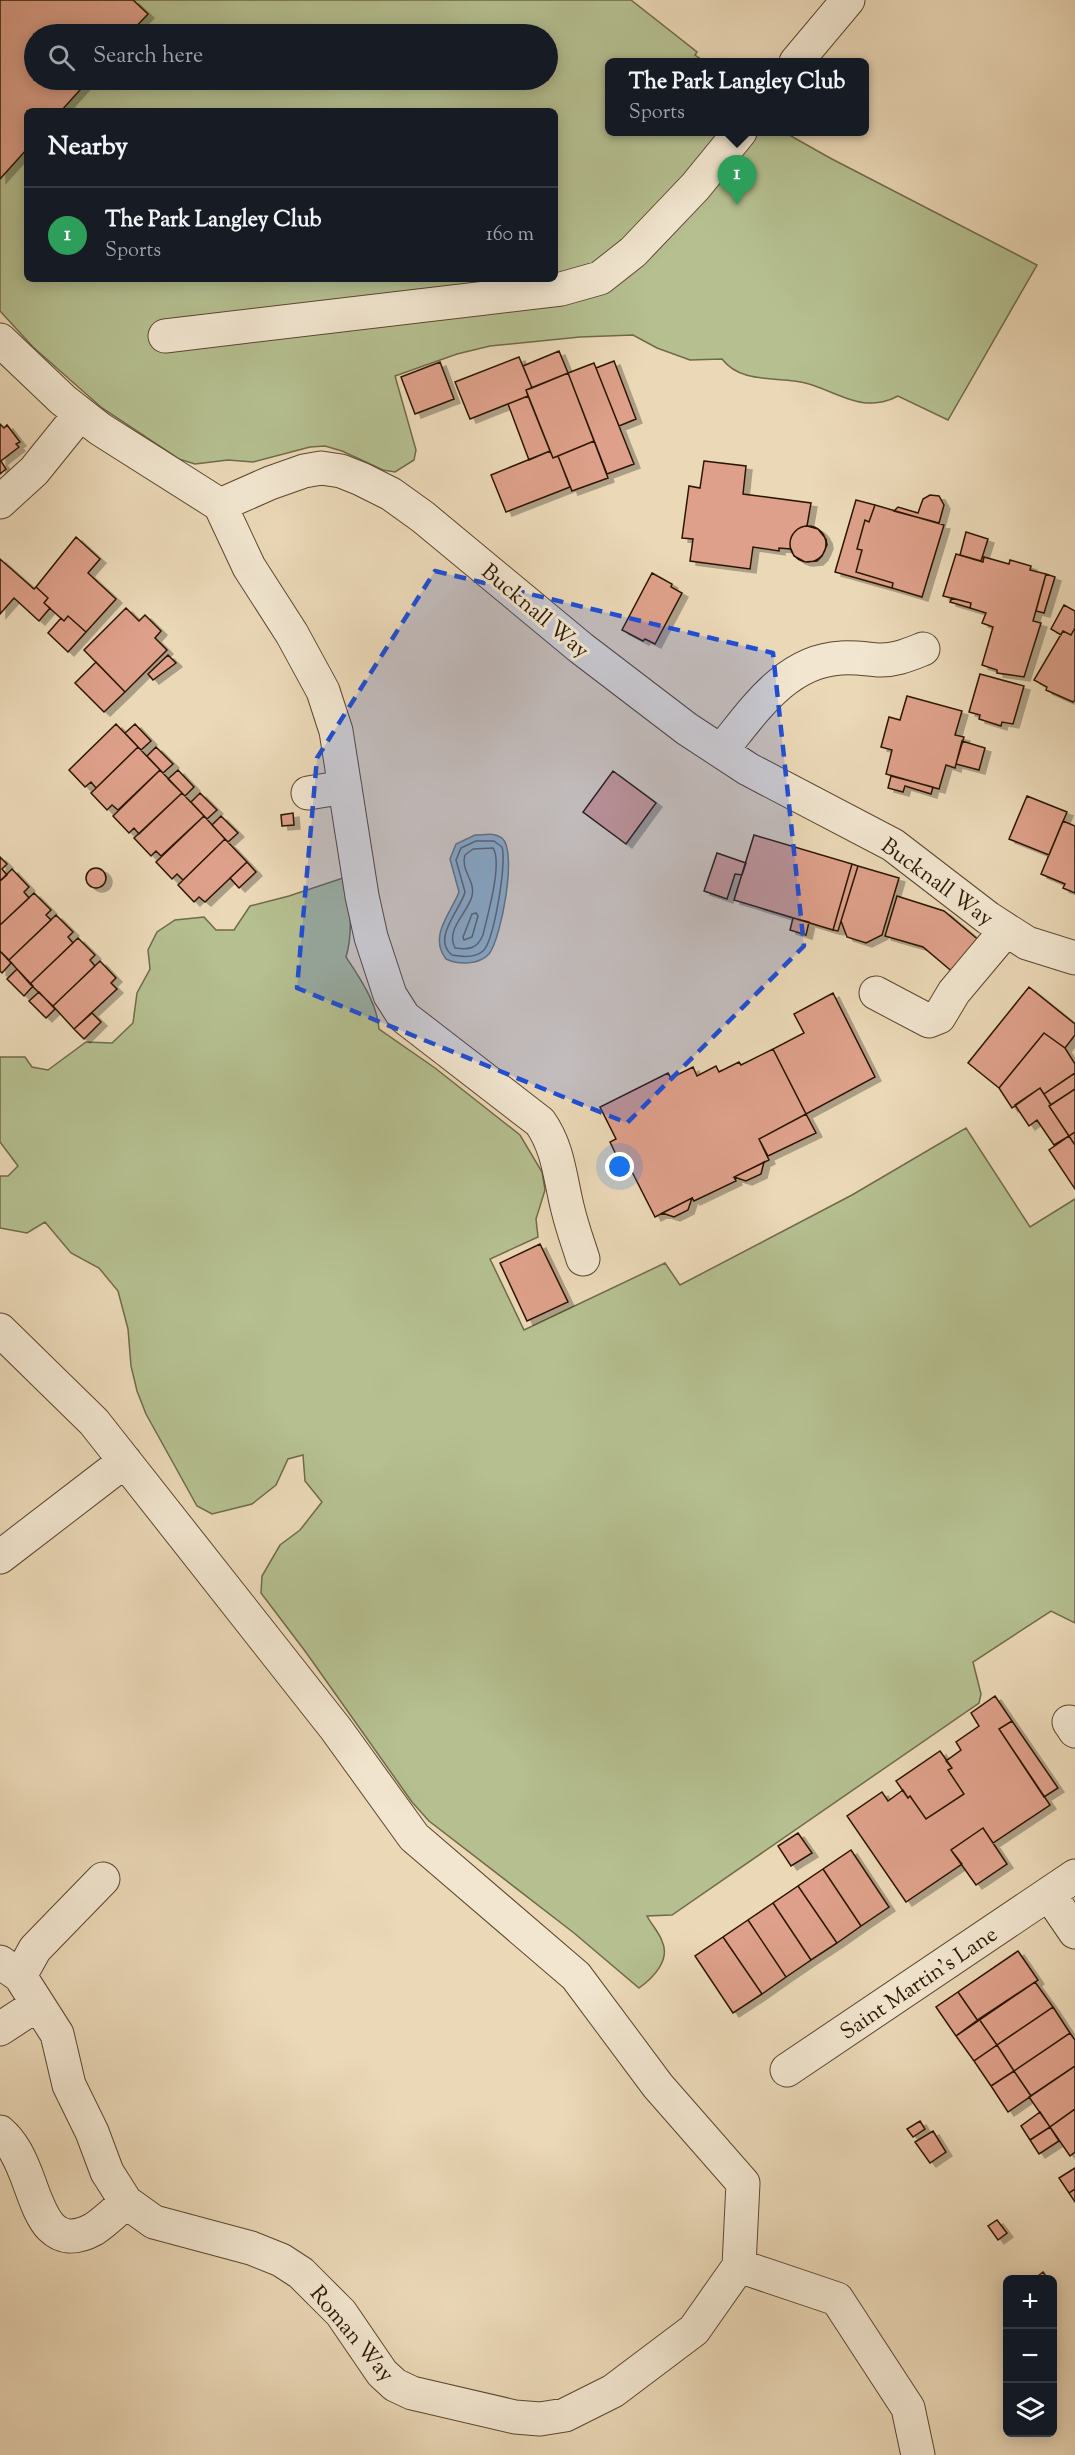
<!DOCTYPE html>
<meta charset="utf-8">
<style>
:root{--surface:#171b24;--page:#20242c;--text:#f1f3f6;--muted:#9ea1a6;--line:#363941;--accent:#2563eb}
body{margin:0;font-family:"Sorts Mill Goudy",serif;background:var(--page);color:var(--text)}
.controls{position:absolute;right:18px;bottom:18px;display:grid;overflow:hidden;border-radius:9px;box-shadow:0 3px 15px #0003}
.controls button{width:54px;height:54px;display:grid;place-items:center;padding:0;border:0;border-bottom:2px solid var(--line);background:var(--surface);color:var(--text);font:30px sans-serif}
.you{position:absolute;left:620px;top:1167px;width:21px;height:21px;margin:-15px;border:4px solid #fff;border-radius:50%;background:#1a73e8;box-shadow:0 0 0 9px #1a73e833}
.badge{display:grid;place-items:center;width:39px;height:39px;border-radius:50%;background:var(--accent);color:#fff;font-size:20px;font-weight:700}
.pin{position:absolute;translate:-50% -50px;filter:drop-shadow(0 2px 3px #0008)}
.pin::after{content:'';position:absolute;top:32px;width:21px;height:18px;background:inherit;clip-path:polygon(0 0,100% 0,50% 100%)}
.popup{position:absolute;left:605px;top:58px;width:264px;height:78px;box-sizing:border-box;display:grid;place-content:center;border-radius:9px;background:var(--surface);filter:drop-shadow(0 2px 4px #0005);font-size:20px;white-space:nowrap;color:var(--muted)}
.popup b{font-size:22px;color:var(--text)}
.popup::after{content:'';position:absolute;left:50%;top:100%;margin-left:-12px;border:12px solid transparent;border-top-color:var(--surface)}
.list{margin:0;padding:0;list-style:none}
h2{display:flex;justify-content:space-between;align-items:center;height:78px;margin:0;padding:0 24px;font-size:26px}
h2 small{font-size:20px;font-weight:400;color:var(--muted)}
.list li{display:grid;grid-template-columns:39px 1fr auto;gap:18px;align-items:center;box-sizing:border-box;height:96px;padding:0 24px;border-top:2px solid var(--line)}
.list b{display:block;font-size:22px;white-space:nowrap}
.list p{margin:0;font-size:20px;white-space:nowrap;color:var(--muted)}
.list em{font-size:20px;font-style:normal;color:var(--muted)}
.icon{flex:none;width:33px;height:33px;fill:none;stroke:currentColor;stroke-width:2;stroke-linecap:round;stroke-linejoin:round}
.map{position:relative;flex:none;width:1075px;height:2455px;overflow:hidden}
.search{position:absolute;background:var(--surface);box-shadow:0 3px 15px #0003;left:24px;top:24px;width:534px;height:66px;display:flex;align-items:center;gap:15px;box-sizing:border-box;padding:0 21px;border-radius:33px;color:var(--muted);font-size:22px}
.panel{position:absolute;background:var(--surface);box-shadow:0 3px 15px #0003;left:24px;top:108px;width:534px;height:174px;border-radius:9px}
.map>svg:first-child{display:block}
</style>
<div class="map">
<svg width="1075" height="2455" viewBox="0 0 1075 2455">
<defs>
<filter id="shadow"><feDropShadow dx="6" dy="4" stdDeviation="0" flood-color="#0004"/></filter>
</defs>
<rect width="100%" height="100%" fill="#ebd8b7"/>
<filter id="stains"><feTurbulence type="fractalNoise" baseFrequency=".00333" numOctaves="4"/><feColorMatrix values="0 0 0 0 .2 0 0 0 0 .09 0 0 0 0 .02 0 0 0 .5 -.17"/></filter>
<radialGradient id="worn" r=".72"><stop offset=".6" stop-color="#630" stop-opacity="0"/><stop offset="1" stop-color="#630" stop-opacity=".3"/></radialGradient>
<path fill="#b5bf90" stroke="#706a48" stroke-width="1.5" fill-rule="evenodd" d="M0,0H631L697,52L695,55L705,62H610V132H784L830,158L1037,265L948,420L898,396C887,402 879,403 867,403C848,402 827,389 809,384C780,375 743,386 722,359L690,360L657,348L633,335L580,337L490,346L457,354L395,376L416,450L414,460L395,472L383,470L342,451L325,446L310,447L253,462L228,460L195,464L179,459L102,408L33,347L0,311ZM34,34H548V80H34ZM27,111H555V279H27Z
M346,877C349,904 354,930 346,957C360,978 377,1003 379,1029L435,1068L520,1135L542,1172L545,1190L536,1219L538,1237L490,1259L524,1330L665,1263L680,1285L852,1195L966,1128L1030,1227L1075,1199V1623L1051,1611L973,1662L981,1694L979,1703L672,1915L647,1916C651,1924 659,1932 662,1941C671,1960 653,1978 639,1988L574,1933L429,1821L412,1802L305,1651L261,1593L262,1576L280,1545L300,1530L322,1502L305,1481L303,1455L288,1459L276,1485L252,1504L212,1514L197,1506L146,1414L137,1391L131,1366L128,1329L118,1291L99,1268L71,1253L45,1222L27,1233L0,1228V1176H8L18,1166L0,1142V1057H25L32,1067L48,1070L86,1042L112,1043L133,1023L137,993L150,969L148,950L157,932L175,920L204,917L216,930H234L250,906L289,896Z"/>
<path fill="#9eb6bb" stroke="#707671" stroke-width="1.5" d="M475,835C484,835 495,832 502,838C518,851 501,939 489,954C479,965 458,965 446,959C428,936 451,913 459,892L450,859L456,844Z"/>
<g fill="none" stroke-linecap="round" stroke-linejoin="round">
<path stroke="#65665e" stroke-width="1.5" d="M476,841H494L502,847C507,862 494,941 483,951C475,958 462,957 452,955C431,939 461,909 465,892L456,860L461,848Z
M493,848C503,863 487,917 483,935C477,949 469,950 455,948C445,929 468,913 472,896C476,881 460,870 465,855L473,849Z
M476,913L478,916L472,937L464,940L463,937L472,914Z"/>
</g>
<path fill="#dea08a" stroke="#2c1601" stroke-width="1.5" filter="url(#shadow)" d="M0,0H133L148,14L129,34H34V80H89L61,111H27V149L0,179Z
M559,351L568,373L532,388L523,366Z
M519,357L532,388L526,390L528,396L470,419L455,382Z
M614,361L636,419L619,426L596,368Z
M440,362L454,399L415,414L401,377Z
M594,363L634,464L607,474L568,373Z
M568,373L594,441L553,458L526,390Z
M528,396L550,451L529,460L508,404Z
M0,424L4,428L7,425L20,442L16,444L19,447L1,461L6,469L0,474Z
M594,441L608,478L572,491L558,456Z
M550,451L553,458L558,456L570,487L506,512L491,475Z
M704,461L746,466L743,494L811,503L807,526L818,529L826,539L827,545L822,556L817,561L805,562L794,556L791,549L779,548V551L753,547L750,569L690,561L693,539L682,538L689,486L700,488Z
M930,495L939,496L944,505L939,523L894,511L898,507L918,513L923,499Z
M856,500L875,505L869,522L865,520L857,549L862,550L856,572L893,583L892,588L835,572Z
M875,505L944,525L922,597L892,588L893,583L856,572L862,550L857,549L865,520L869,522Z
M790 544a18 18 0 1 1 36 0a18 18 0 1 1-36 0Z
M966,532L988,539L981,561L960,555Z
M76,537L100,559L88,573L116,599L86,632L68,616L64,621L44,603L48,598L36,587Z
M956,554L983,562L984,557L1009,564L1010,560L1031,566L1030,570L1046,574L1033,621L1041,623L1024,677L997,673V670L982,665L993,627L982,623L986,613L970,608L971,603L943,596Z
M0,559L34,589L36,587L48,598L44,603L50,608L39,621L14,598L0,614Z
M652,573L672,584L671,587L682,593L655,644L645,639L643,641L622,630Z
M1046,574L1055,577L1044,613L1036,611Z
M952,598L971,603L970,608L950,602Z
M1064,605L1075,611V628L1071,635L1063,631L1061,635L1051,629Z
M126,608L139,621L145,615L161,631L155,638L167,650L125,692L84,650Z
M68,616L86,632L68,652L48,633L61,618L64,621Z
M1075,628V700L1073,702L1046,690L1047,687L1034,680L1063,631L1071,635Z
M168,655L176,663L153,680L148,674Z
M96,662L125,692L104,712L75,683Z
M980,674L1024,686L1013,724L1002,722L1001,726L979,719L980,715L969,712Z
M907,696L962,711L955,735L964,737L956,764L955,768L946,765L939,789L886,774L892,750L881,747L889,717L900,720Z
M116,724L138,747L96,788L91,782L85,787L69,770Z
M135,724L151,741L141,750L125,733Z
M962,741L985,748L979,770L956,764Z
M138,747L160,770L118,810L112,805L107,810L91,793Z
M156,747L173,764L163,773L147,756Z
M160,770L182,793L139,834L134,828L129,833L113,816Z
M178,770L194,787L185,796L168,779Z
M613,771L656,803L626,844L583,812Z
M891,776L933,787L931,794L905,786L903,792L888,788Z
M182,793L204,816L161,856L156,851L151,856L134,838Z
M200,793L217,810L207,819L191,802Z
M1027,796L1067,812L1049,855L1009,839Z
M293,813L294,825L282,826L281,815Z
M204,816L225,839L183,880L177,874L172,879L156,862Z
M221,816L238,833L228,842L212,825Z
M1063,821L1075,826V893L1063,888L1065,884L1041,874Z
M754,835L852,864L833,930L734,900Z
M225,839L247,862L205,902L199,897L194,902L178,885Z
M717,853L746,863L742,875L735,874L727,899L704,891Z
M0,857L7,864L2,869L7,875L0,881Z
M247,862L256,872L239,888L230,878Z
M852,864L858,866L838,931L833,930Z
M858,866L899,878L882,935L866,943L847,937L841,921Z
M86 878a10 10 0 1 1 20 0a10 10 0 1 1-20 0Z
M12,869L29,887L24,892L29,898L0,925V881Z
M34,893L51,910L46,915L51,920L9,960L0,951V925Z
M897,896L944,911L981,942L955,974L923,947L885,936Z
M56,915L73,932L68,937L73,943L30,984L9,960Z
M793,918L809,922L806,935L790,930Z
M78,938L95,955L90,960L95,966L53,1006L30,984Z
M0,951L11,963L2,973L0,971Z
M100,961L116,978L111,983L117,989L74,1029L53,1006Z
M17,969L33,986L24,996L7,979Z
M1029,987L1075,1024V1035L1065,1048L1044,1033L999,1088L968,1063Z
M39,992L55,1009L46,1018L29,1001Z
M833,993L875,1077L806,1114L773,1049L804,1033L794,1014Z
M92,1013L101,1022L84,1039L74,1029Z
M1044,1033L1065,1048L1075,1064V1073L1044,1094L1040,1088L1012,1108L999,1088Z
M773,1049L806,1114L759,1139L769,1160L734,1177L736,1181L694,1201L692,1198L655,1217L628,1164L622,1167L610,1142L616,1139L600,1107L668,1073L671,1078L693,1067L697,1076L716,1066L719,1072L739,1062L741,1065Z
M1075,1073V1089L1051,1105L1044,1094Z
M1040,1088L1051,1105L1049,1106L1069,1136L1054,1145L1037,1120L1029,1126L1015,1105Z
M1075,1089V1132L1069,1136L1049,1106Z
M806,1114L816,1133L768,1156L759,1139Z
M1075,1132V1145L1069,1136Z
M1069,1136L1075,1145V1189L1049,1150Z
M764,1162L761,1174L746,1181L734,1177Z
M692,1198L688,1210L674,1217L662,1213Z
M540,1244L568,1302L527,1321L500,1263Z
M995,1696L1012,1721L999,1729L1050,1805L993,1843L983,1828L951,1850L962,1864L906,1902L847,1816L882,1792L888,1801L903,1790L908,1798L910,1796L926,1819L964,1794L948,1770L952,1768L946,1761L961,1750L956,1742L979,1726L971,1713Z
M1012,1721L1058,1788L1044,1797L999,1729Z
M940,1751L952,1768L948,1770L964,1794L926,1819L910,1796L908,1798L896,1781Z
M983,1828L1007,1864L976,1885L951,1850Z
M798,1833L812,1853L791,1866L778,1846Z
M851,1850L889,1907L861,1926L823,1869Z
M823,1869L861,1926L837,1943L798,1886Z
M798,1886L837,1943L811,1960L773,1903Z
M773,1903L811,1960L786,1977L748,1920Z
M748,1920L786,1977L762,1994L723,1937Z
M723,1937L762,1994L733,2013L695,1956Z
M1018,1951L1038,1980L978,2021L958,1992Z
M1035,1982L1053,2007L997,2045L979,2019Z
M958,1992L978,2021L956,2036L936,2007Z
M1053,2007L1070,2033L1014,2071L997,2045Z
M979,2019L997,2045L974,2061L956,2036Z
M1070,2033L1075,2040V2066L1031,2096L1014,2071Z
M997,2045L1014,2071L991,2086L974,2061Z
M1075,2066V2109L1050,2127L1029,2097Z
M1014,2071L1031,2096L1008,2112L991,2086Z
M1075,2109V2152L1070,2156L1050,2127Z
M1040,2112L1050,2127L1030,2140L1021,2126Z
M920,2121L925,2129L913,2137L907,2129Z
M1050,2127L1059,2141L1039,2154L1030,2140Z
M933,2131L946,2152L930,2163L915,2142Z
M1075,2168V2189L1069,2193L1059,2178Z
M1075,2189V2202L1069,2193Z
M997,2220L1007,2233L998,2240L988,2226Z
M1043,2272L1048,2279L1034,2280V2279Z"/>
<g fill="none" stroke-linecap="round" stroke-linejoin="round">
<g stroke="#5c462e" stroke-width="35">
<path id="minor" d="M796,62L848,0
M165,336L561,289L600,278L633,252L695,187L740,132
M0,340L63,400L100,429L220,505
M0,502L34,471L80,414
M220,505L270,483L304,471L321,468L341,471L361,479L391,494L423,517L581,648L687,729L748,769L893,845L988,918L1027,943L1075,958
M220,505L249,567L292,634L323,691L336,731L362,896L371,937L390,995L404,1017L540,1122C559,1149 560,1179 568,1210C572,1227 578,1243 583,1259
M721,751C753,712 785,661 841,658C854,657 866,659 878,660C894,661 908,655 923,649
M308,793L345,787
M876,993L929,1021L939,1017L954,992L1006,930
M0,1330L94,1422L336,1729L414,1837L576,1976L658,2086L743,2183L739,2266L837,2299L908,2408L918,2455
M0,1557L125,1461
M1069,1722L1075,1731
M1049,1894L1075,1932
M0,1962L20,1976L57,2034L69,2085L92,2132L107,2172L126,2202L154,2222L251,2248L281,2260L301,2273L341,2313L382,2373L395,2385L412,2393L515,2417L540,2419L565,2415L613,2391L694,2330L739,2266
M20,1976L35,1949L103,1879
M0,2029L38,2004
M787,2070L1075,1876
M0,2132C13,2143 20,2159 26,2174C39,2207 48,2254 94,2229C105,2222 116,2211 126,2202"/>
</g>
<use href="#minor" stroke="#f2e6d0" stroke-width="33"/>
</g>
<path fill="#1d4ed8" fill-opacity="0.2" stroke="#1d4ed8" stroke-width="4.5" stroke-dasharray="12 8" stroke-linejoin="round" d="M435,571L773,653L804,946L627,1123L297,988L317,758Z"/>
<g text-anchor="middle" stroke-width="6" stroke-linejoin="round" paint-order="stroke">
<g font-size="22" fill="#2c1601" stroke="#f2e6d0">
<text transform="translate(536 610) rotate(40)" y="8">Bucknall Way</text>
<text transform="translate(938 881) rotate(36)" y="8">Bucknall Way</text>
<text transform="translate(918 1982) rotate(-34)" y="8">Saint Martin's Lane</text>
<text transform="translate(353 2333) rotate(50)" y="8">Roman Way</text>
</g>
</g>
<rect width="100%" height="100%" filter="url(#stains)"/>
<rect width="100%" height="100%" fill="url(#worn)"/>
</svg>
<div class="controls">
<button>+</button>
<button>−</button>
<button><svg class="icon" aria-label="layers" viewBox="0 0 24 24"><path d="M12 4l9 5-9 5-9-5zM3 14l9 5 9-5"/></svg></button>
</div>
<div class="you"></div>
<div class="pin badge" style="left:737px;top:205px;background:#2e9e5b">1</div>
<div class="popup"><b>The Park Langley Club</b>Sports</div>
<div class="search"><svg class="icon" aria-label="search" viewBox="0 0 24 24"><circle cx="10" cy="10" r="6"/><path d="M15 15l6 6"/></svg>Search here</div>
<section class="panel">
<h2>Nearby<small></small></h2>
<ul class="list">
<li><span class="badge" style="background:#2e9e5b">1</span><div><b>The Park Langley Club</b><p>Sports</p></div><em>160 m</em></li>
</ul>
</section>
</div>
